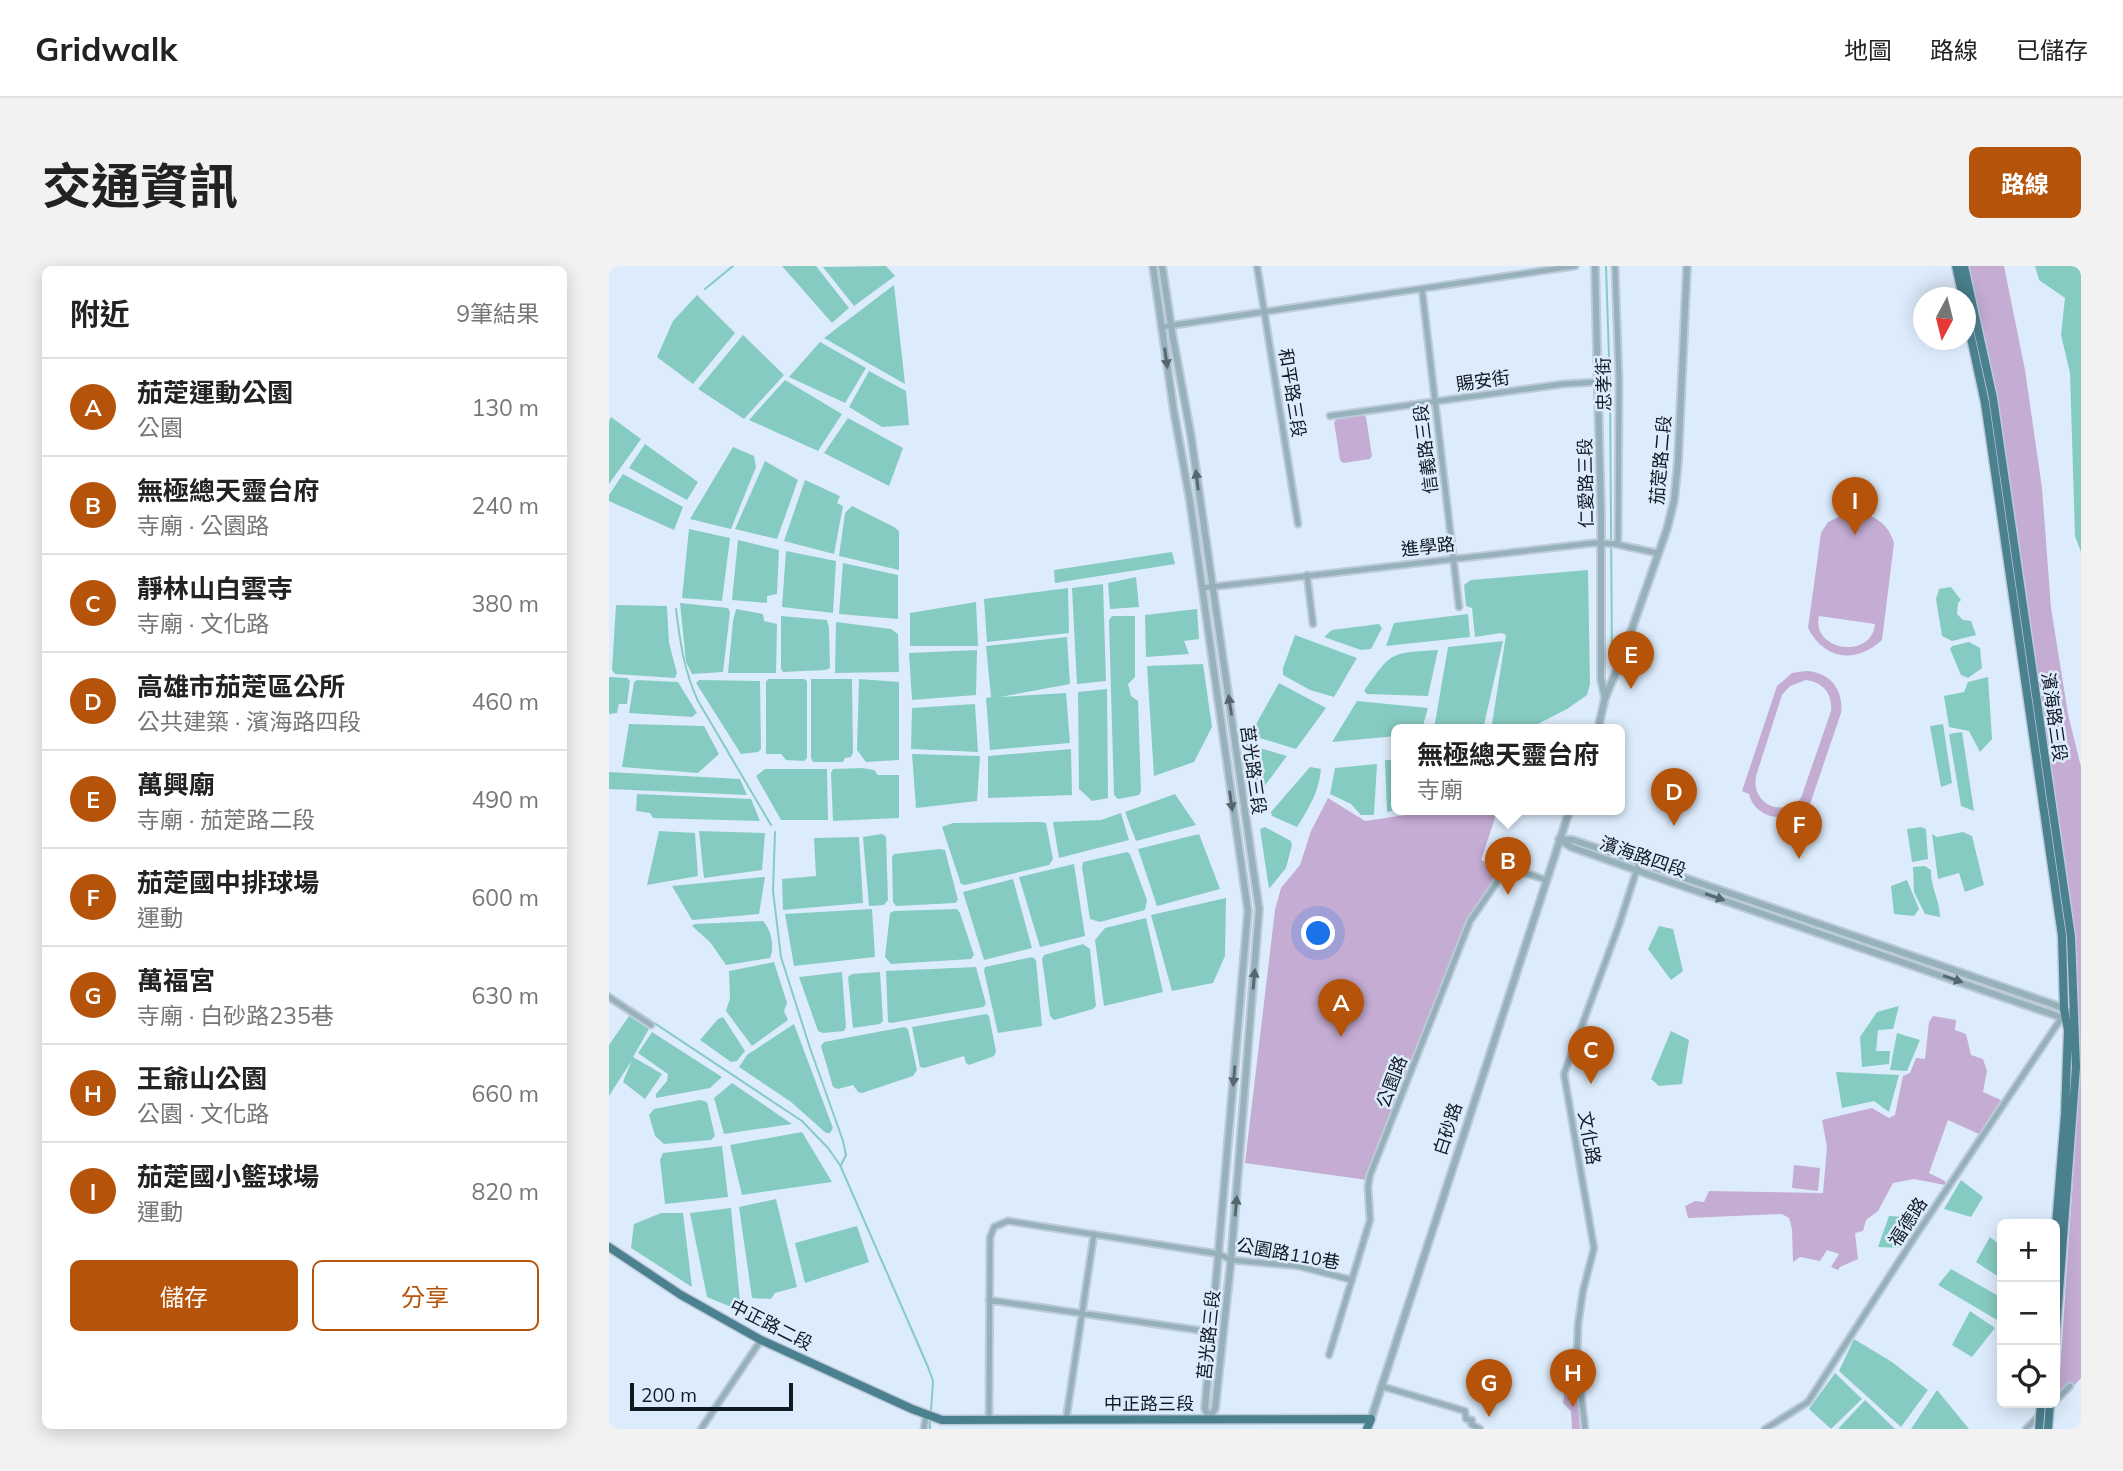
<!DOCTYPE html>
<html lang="zh-TW">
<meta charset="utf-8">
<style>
:root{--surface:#fff;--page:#f2f2f2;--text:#222;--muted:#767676;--line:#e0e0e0;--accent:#b45309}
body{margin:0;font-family:Mulish,"Noto Sans TC",sans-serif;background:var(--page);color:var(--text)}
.controls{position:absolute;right:21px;bottom:21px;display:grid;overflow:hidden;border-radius:10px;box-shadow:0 4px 18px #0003}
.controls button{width:63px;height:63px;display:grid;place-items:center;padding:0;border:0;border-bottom:2px solid var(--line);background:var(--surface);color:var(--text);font:35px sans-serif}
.compass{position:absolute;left:1304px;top:21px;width:63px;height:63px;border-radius:50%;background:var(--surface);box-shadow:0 4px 18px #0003;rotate:187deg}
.scale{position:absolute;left:21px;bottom:18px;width:163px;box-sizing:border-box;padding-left:7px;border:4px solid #111a23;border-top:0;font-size:19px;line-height:24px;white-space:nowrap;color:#111a23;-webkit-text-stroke:5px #ddecfc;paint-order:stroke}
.you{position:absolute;left:710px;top:668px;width:24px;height:24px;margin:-18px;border:5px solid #fff;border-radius:50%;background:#1a73e8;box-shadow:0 0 0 10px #1a73e833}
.badge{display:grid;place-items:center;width:46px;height:46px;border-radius:50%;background:var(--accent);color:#fff;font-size:23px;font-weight:700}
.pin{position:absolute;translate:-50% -58px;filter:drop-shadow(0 2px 4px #0008)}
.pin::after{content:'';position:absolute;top:37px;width:24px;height:21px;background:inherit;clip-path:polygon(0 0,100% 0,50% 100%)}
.popup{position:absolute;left:782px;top:458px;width:234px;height:91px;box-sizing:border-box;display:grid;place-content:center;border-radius:10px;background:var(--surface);filter:drop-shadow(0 2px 5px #0005);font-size:23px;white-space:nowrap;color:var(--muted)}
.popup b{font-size:26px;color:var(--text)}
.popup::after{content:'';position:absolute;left:50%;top:100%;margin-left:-14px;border:14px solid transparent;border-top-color:var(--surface)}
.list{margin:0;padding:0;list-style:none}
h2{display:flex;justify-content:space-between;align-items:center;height:91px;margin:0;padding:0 28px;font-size:30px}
h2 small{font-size:23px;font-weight:400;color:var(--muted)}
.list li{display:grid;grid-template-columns:46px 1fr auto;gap:21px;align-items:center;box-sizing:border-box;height:98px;padding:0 28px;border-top:2px solid var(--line)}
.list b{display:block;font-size:26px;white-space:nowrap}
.list p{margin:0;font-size:23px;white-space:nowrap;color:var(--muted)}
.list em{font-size:23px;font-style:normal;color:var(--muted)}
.actions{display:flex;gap:14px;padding:21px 28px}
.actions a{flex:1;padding:16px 0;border:2px solid var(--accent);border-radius:10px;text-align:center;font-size:24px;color:var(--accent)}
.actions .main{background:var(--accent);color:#fff}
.icon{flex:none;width:38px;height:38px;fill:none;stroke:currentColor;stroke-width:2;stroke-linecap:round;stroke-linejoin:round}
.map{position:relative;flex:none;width:1472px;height:1163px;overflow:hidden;border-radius:10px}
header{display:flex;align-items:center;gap:42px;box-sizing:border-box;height:98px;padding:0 35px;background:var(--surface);border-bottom:2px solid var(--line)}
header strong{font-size:33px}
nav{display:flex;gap:38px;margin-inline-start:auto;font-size:24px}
.intro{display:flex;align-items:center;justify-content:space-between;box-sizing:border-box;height:168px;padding:0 42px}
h1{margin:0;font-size:49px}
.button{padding:18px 32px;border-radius:10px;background:var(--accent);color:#fff;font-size:24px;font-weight:700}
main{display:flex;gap:42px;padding:0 42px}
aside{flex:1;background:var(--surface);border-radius:10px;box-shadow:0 4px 18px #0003}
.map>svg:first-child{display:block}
</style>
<header>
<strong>Gridwalk</strong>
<nav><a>地圖</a><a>路線</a><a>已儲存</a></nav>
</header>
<div class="intro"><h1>交通資訊</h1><a class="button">路線</a></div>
<main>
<aside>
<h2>附近<small>9筆結果</small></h2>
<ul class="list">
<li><span class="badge">A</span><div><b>茄萣運動公園</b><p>公園</p></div><em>130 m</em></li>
<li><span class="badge">B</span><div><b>無極總天靈台府</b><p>寺廟 · 公園路</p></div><em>240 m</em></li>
<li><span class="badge">C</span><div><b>靜林山白雲寺</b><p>寺廟 · 文化路</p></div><em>380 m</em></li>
<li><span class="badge">D</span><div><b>高雄市茄萣區公所</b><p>公共建築 · 濱海路四段</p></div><em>460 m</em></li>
<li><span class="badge">E</span><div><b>萬興廟</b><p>寺廟 · 茄萣路二段</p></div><em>490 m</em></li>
<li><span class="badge">F</span><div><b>茄萣國中排球場</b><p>運動</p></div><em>600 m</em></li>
<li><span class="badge">G</span><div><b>萬福宮</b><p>寺廟 · 白砂路235巷</p></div><em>630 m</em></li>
<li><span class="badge">H</span><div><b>王爺山公園</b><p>公園 · 文化路</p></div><em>660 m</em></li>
<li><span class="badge">I</span><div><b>茄萣國小籃球場</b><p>運動</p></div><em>820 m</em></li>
</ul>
<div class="actions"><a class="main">儲存</a><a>分享</a></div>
</aside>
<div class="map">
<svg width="1472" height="1163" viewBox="0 0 1472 1163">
<rect width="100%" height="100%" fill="#ddecfc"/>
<path fill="#c4acd3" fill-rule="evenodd" d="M1359,0H1395L1416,104L1433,222L1442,342L1459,448L1472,501V1112L1449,1137L1470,822L1471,766L1465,662L1376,79Z
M754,149L757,151L763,190L761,193L734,197L731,194L725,156L728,153Z
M1240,246C1262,246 1279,256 1285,277L1273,374C1247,398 1215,394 1199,362L1212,267L1219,256ZM1210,350L1266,358C1263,394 1202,385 1210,350Z
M1197,405C1221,406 1235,424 1232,447L1198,547L1191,545C1173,558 1145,550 1140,528L1133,525L1168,420L1183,407ZM1197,414C1214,416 1224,428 1222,445L1192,532C1173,552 1142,538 1147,510L1173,429L1181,420Z
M719,532L756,555L817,546L889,543L872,594L893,603L862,646L758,914L636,897L666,644L672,622L691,599L702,565Z
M1324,750L1347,754L1346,764L1357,768L1362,789L1374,793L1378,805L1374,826L1392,834L1370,868L1339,854L1320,907L1336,915V919L1305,913L1284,917L1269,945L1257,954L1254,965L1246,967L1249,993L1231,1001L1229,1004L1222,1001L1230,988L1218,984L1211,995L1191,991L1184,996L1183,963L1180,952L1173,948L1079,952L1076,940L1086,935L1095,936L1100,925L1214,927L1218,881L1213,854L1263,842L1280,852L1286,849L1294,810L1301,807L1307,792L1316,793L1320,756Z
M1185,899L1211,902L1209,925L1183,922Z
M967,1114L971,1163H963L962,1145L954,1137L957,1115Z"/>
<path fill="#86cbc1" d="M173,0H207L240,42L223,57Z
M277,0L286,10L245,40L214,1Z
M1426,0H1472V286L1466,270L1461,107L1452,69L1456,32L1430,14Z
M285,19L296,118L215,72Z
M88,29L126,67L84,118L48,91L64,55Z
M134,69L175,109L135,153L89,123Z
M211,76L257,102L236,137L180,111Z
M260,105L297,125L300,159L273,161L240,141Z
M176,114L233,148L209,185L140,154Z
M2,151L32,173L0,218V155Z
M239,152L294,182L280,220L215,187Z
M36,178L89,216L78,234L20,202Z
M124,181L145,190L147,201L122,263L81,253Z
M156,195L189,214L168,273L126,263Z
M14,208L74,241L65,264L0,235V229Z
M196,214L231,230L228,237L234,240L225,288L175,275Z
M243,240L285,261L290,265V304L230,290L236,247Z
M80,263L121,272L113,335L73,332Z
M129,274L170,284L168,328L158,330V337L123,334Z
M177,285L227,295L224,347L173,341Z
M563,286L566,298L446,317L445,304Z
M234,297L289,309V353L230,348Z
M979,304L981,418L978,429L958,443L919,463H892V459L883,458L897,369L892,367L866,371L863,342L857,340L855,319L862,314Z
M527,311L530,341L501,343L499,317Z
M494,318L497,415L468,418L463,322Z
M1342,321L1352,334L1349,337L1348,348L1354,354L1362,355L1367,369L1343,375L1333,370L1327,333L1330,323Z
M459,322L460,367L378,376L375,333Z
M367,336L369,380H301V347Z
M71,337L119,342L121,346L114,406L83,408L77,396Z
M7,339L58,340L60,377L68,407L66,412L6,408L3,404Z
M127,343L154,348L155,355L168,358L167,407H119L124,355Z
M588,343L590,373L575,375L580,388L537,391L536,349Z
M859,348L861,371L777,380L785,357Z
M172,350L218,354L220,362L221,402L217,404L174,406L172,403Z
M503,350H526V411L519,418L522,430L529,435L532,525L530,529L509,533L505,529L500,354Z
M227,356L282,363L289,368L290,406L226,407Z
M770,358L773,362L762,383L752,384L715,371L723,364Z
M686,369L748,392L725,431L701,424L674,409V402Z
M458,371L461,418L391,431L457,427L461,477L381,484L377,432L382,431L377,380Z
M894,375L874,463H825L839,381Z
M1360,376L1371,382L1373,402L1359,412L1352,409L1341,383L1343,380Z
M368,384L367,429L303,434L300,387Z
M829,384L819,430L758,428L755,425C783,385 781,387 829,384Z
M594,398L603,461L585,496L545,510L538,400Z
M0,411L18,412L21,415L18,438H10L8,447L0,448Z
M1379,411L1383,473L1371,486L1360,465L1340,461L1335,430L1355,426L1359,416Z
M159,413H195L198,415V492L195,495L177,494L172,488H157V416Z
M202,413H243L244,487L242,491L236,492L234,496H204L202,492Z
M250,413L290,416V494L257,496L248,484Z
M28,414L69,416L88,447L83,451L20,447L25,416Z
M90,414L151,415L152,483L149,486L132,488L87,417Z
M670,417L717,442L687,483L641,469Z
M498,423L499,532L483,535L470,523L469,426Z
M748,435L819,442L813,463H787V470L723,476Z
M366,438L369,486L302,483L303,442Z
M20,458L95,460L110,488L89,507L13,501Z
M1334,458L1343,517L1332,521L1321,460Z
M1353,466L1365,545L1352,540L1340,468Z
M637,478L678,490L651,526Z
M462,483L463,529L379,532V490Z
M303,488L371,490L368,535L307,542Z
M776,494H787V543H793L778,546Z
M768,498L765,549H752L742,538L721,528L726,502Z
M701,501L712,503C710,526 700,542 688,561L663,550L662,546Z
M253,502L265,504L269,509H290V552L224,555L222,507L224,503Z
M156,503H218L219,554H172L147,510Z
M0,506L131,513L138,529L0,523Z
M28,528L142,533L151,555L44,552L41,547L27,545Z
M566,528L587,559L527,575L516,546Z
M512,547L520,574L450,592L444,556L492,554Z
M432,556L437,557L444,593L440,599L356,619L352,618L333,561L344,557Z
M656,561L682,575L683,579L677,602L660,623L651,563Z
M1312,561L1317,563L1319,593L1303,596L1298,563Z
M50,565L86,567L89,610L38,619Z
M90,565L156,567L153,604L95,612Z
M1354,566L1363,570L1375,619L1356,626L1350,607L1329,613L1323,568L1328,571Z
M273,568L277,571L279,634L275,639L260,640L254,571Z
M590,568L611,623L548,640L529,583Z
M250,571L254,637L174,644L173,613L207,610L205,572Z
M331,583L336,584L349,634L346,637L287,640L284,636L283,591L285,588Z
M518,586L521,588L538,634L536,644L491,656L481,653L473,601L474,596Z
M465,598L476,670L431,681L410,611Z
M1316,600L1322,604C1321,620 1331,634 1331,651L1316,648L1305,626L1304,601Z
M156,611L150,648L83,654L63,620Z
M404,613L423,682L375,694L354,626Z
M1298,614L1310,643L1305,650L1285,648L1282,620Z
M617,632L616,690L604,717L563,725L542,649Z
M263,643L266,691L185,700L176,648Z
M348,643L351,647L365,689L362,693L282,698L276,691L281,647L285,645Z
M537,652L554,726L495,740L486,674L496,662Z
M154,655C162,663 166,681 161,692L117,699L101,676L83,660L86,658Z
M1050,660L1064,663L1074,705L1062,714L1039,683Z
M474,678L481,683L487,740L484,743L445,754L441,750L433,693L435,689Z
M423,691L427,694L433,760L389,767L375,705L376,701Z
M165,696L178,737L175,745L179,754L143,780L117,745L121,732L120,705Z
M367,701L377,738L374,741L282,757L279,756L277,705Z
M233,706L237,761L235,765L214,767L209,765L190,711Z
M271,706L274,755L271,758L244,762L239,711L243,708Z
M1290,740L1284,763L1269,764L1267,785H1281L1280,798L1253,801L1251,771L1268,746Z
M377,748L380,750L387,785L385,790L360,799L357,797L355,790L315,802L311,801L303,761Z
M20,750L40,763L24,791L53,808L36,833L14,816L23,794L0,830V779Z
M114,751L136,785L128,795L122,796L91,774L109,753Z
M185,758L224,862L221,867H217L182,836L130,801L138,789Z
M295,761L299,763L308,804L304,810L253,827L249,826L244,819L229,823L224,821L212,780L215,776Z
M1062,765L1080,774L1073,818L1050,820L1042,813Z
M43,766L113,811L101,822L47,832V828L58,815L59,808L29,787Z
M1288,767L1311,774L1298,805L1281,804Z
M1227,806L1290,809L1280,846L1265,835L1233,842Z
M123,817L183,858L115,868L105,832Z
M91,834L98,836L106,870L102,874L55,878L46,870L40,849L45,843Z
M193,866L223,916L133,929L121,879Z
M113,880L119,931L56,938L51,894L54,887Z
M1352,914L1374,931L1362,951L1335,943Z
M167,933L188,1021L166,1027L162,1033L143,1032L130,941Z
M122,942L132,1045L98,1031L81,947Z
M52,947H74L83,1021L22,982L25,958Z
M1280,950L1302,951L1307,961L1293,982L1269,981Z
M248,960L260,996L196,1017L186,977Z
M1381,971L1393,981V1013L1367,996Z
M1342,1003L1393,1032V1041L1388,1054L1329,1019Z
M1361,1045L1386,1062L1363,1091L1343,1079Z
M1245,1073L1283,1096L1319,1124L1292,1161L1230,1105Z
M1226,1107L1253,1133L1222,1163L1200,1143Z
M1328,1124L1360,1163H1302Z
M1256,1134L1286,1163H1229Z"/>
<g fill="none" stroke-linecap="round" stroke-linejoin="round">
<path stroke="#86cbc1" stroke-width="2" d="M997,0L1001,122L1003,393
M96,23L124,0
M67,343C71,376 75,405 89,435L162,559
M166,566L164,625L172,691L201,782L234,875L237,889L232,899
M0,727L193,855L219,882L231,899L319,1101L324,1115L322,1145
M321,1163V1154"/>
<g stroke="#bccad9" stroke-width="9">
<path id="minor" d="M648,0L689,258
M1006,0L1010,114L1009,278
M813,23L850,341
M552,61L966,0
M721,150L954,118L989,116
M698,309L704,358
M593,322L985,277L1006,278L1048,287
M0,731L42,759
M380,1034L602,1066
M720,1089L761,954L759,921L761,909L861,655L892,610C907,601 922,609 937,614
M772,1120L856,1145L857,1153L863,1154L862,1158L871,1163
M1446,1135L1461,1120
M380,1154L381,972L385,961L399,955L610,988L622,994L689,1000L743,1014
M457,1154L485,968
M92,1163L152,1074
M315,1163L317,1149
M976,1163L968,1091L969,1059L974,1025L985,982L955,808L1010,659L1030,597
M1156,1163L1199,1136L1307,969L1453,751
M1417,1163L1430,1150"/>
</g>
<g stroke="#bccad9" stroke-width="10">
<path id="tertiary" d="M544,0L565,146L581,235L639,645L596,1142L600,1153
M553,0L564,72L582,170L650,643L622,994L606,1143L600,1153
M986,0L992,251V413L996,432
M989,463L996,432L1012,394L1058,263L1065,235L1069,196L1078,0
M950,573L962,581L1027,604L1460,754
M952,573L964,574L1012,590L1446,739L1465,748
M762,1153L961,543"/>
</g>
<g stroke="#bccad9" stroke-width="11">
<path id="primary" d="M1347,0L1354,32
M1355,0L1384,132L1462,671L1467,801L1446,1078
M1356,44L1376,137L1453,670L1455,743L1459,764L1456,848L1446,971
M0,981L72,1029L152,1074L303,1143L333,1154L762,1153L758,1163"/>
</g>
<use href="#minor" stroke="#96b1b9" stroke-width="5"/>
<use href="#tertiary" stroke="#96b1b9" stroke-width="6"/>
<use href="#primary" stroke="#4b808e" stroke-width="8"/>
<g stroke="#bccad9" stroke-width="11" stroke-linecap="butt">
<path id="primary-bridge" d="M1430,1163L1432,1137
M1439,1163L1441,1137"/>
</g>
<use href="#primary-bridge" stroke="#4b808e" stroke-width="8"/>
</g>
<defs><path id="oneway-solid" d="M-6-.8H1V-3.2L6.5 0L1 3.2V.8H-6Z" transform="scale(1.75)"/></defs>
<g fill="#54666e">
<use href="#oneway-solid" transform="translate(557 92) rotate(82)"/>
<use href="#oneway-solid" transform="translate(588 214) rotate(-97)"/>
<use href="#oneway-solid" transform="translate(621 439) rotate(-99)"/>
<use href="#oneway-solid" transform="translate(622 535) rotate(82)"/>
<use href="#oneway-solid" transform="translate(1106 631) rotate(19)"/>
<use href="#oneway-solid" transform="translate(645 713) rotate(-85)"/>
<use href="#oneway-solid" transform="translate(1344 713) rotate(19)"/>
<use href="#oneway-solid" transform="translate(625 810) rotate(95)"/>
<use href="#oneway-solid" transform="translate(627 940) rotate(-85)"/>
</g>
<g text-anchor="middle" stroke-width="5" stroke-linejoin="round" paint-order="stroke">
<g font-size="18" fill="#111a23" stroke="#ddecfc">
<text transform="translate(874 115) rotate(-8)" y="6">賜安街</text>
<text transform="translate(995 118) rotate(-91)" y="6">忠孝街</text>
<text transform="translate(683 127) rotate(81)" y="6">和平路三段</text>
<text transform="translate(817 183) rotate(-97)" y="6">信義路三段</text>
<text transform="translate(1052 194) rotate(-85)" y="6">茄萣路二段</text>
<text transform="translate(977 217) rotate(-91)" y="6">仁愛路三段</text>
<text transform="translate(819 281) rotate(-6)" y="6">進學路</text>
<text transform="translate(1445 451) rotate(82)" y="6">濱海路三段</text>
<text transform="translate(644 504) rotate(82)" y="6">莒光路三段</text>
<text transform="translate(1034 591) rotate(19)" y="6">濱海路四段</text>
<text transform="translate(783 816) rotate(-69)" y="6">公園路</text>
<text transform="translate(839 863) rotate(-72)" y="6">白砂路</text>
<text transform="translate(980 872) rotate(80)" y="6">文化路</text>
<text transform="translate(1299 956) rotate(-57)" y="6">福德路</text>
<text transform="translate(679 988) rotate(10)" y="6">公園路110巷</text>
<text transform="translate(162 1059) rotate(27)" y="6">中正路二段</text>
<text transform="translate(600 1069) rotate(-84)" y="6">莒光路三段</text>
<text x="540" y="1144">中正路三段</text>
</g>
</g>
</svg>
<div class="controls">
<button>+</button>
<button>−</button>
<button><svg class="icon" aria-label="locate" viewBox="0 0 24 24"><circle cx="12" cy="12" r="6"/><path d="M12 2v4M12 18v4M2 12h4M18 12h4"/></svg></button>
</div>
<svg class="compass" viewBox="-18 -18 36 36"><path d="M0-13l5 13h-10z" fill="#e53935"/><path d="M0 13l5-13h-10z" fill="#767676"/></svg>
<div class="scale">200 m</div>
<div class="you"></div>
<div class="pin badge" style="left:732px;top:771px">A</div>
<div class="pin badge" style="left:899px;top:629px">B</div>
<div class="popup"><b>無極總天靈台府</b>寺廟</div>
<div class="pin badge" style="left:982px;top:818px">C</div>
<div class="pin badge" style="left:1065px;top:560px">D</div>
<div class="pin badge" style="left:1022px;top:423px">E</div>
<div class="pin badge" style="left:1190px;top:593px">F</div>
<div class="pin badge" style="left:880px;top:1151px">G</div>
<div class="pin badge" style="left:964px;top:1141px">H</div>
<div class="pin badge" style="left:1246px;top:269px">I</div>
</div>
</main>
